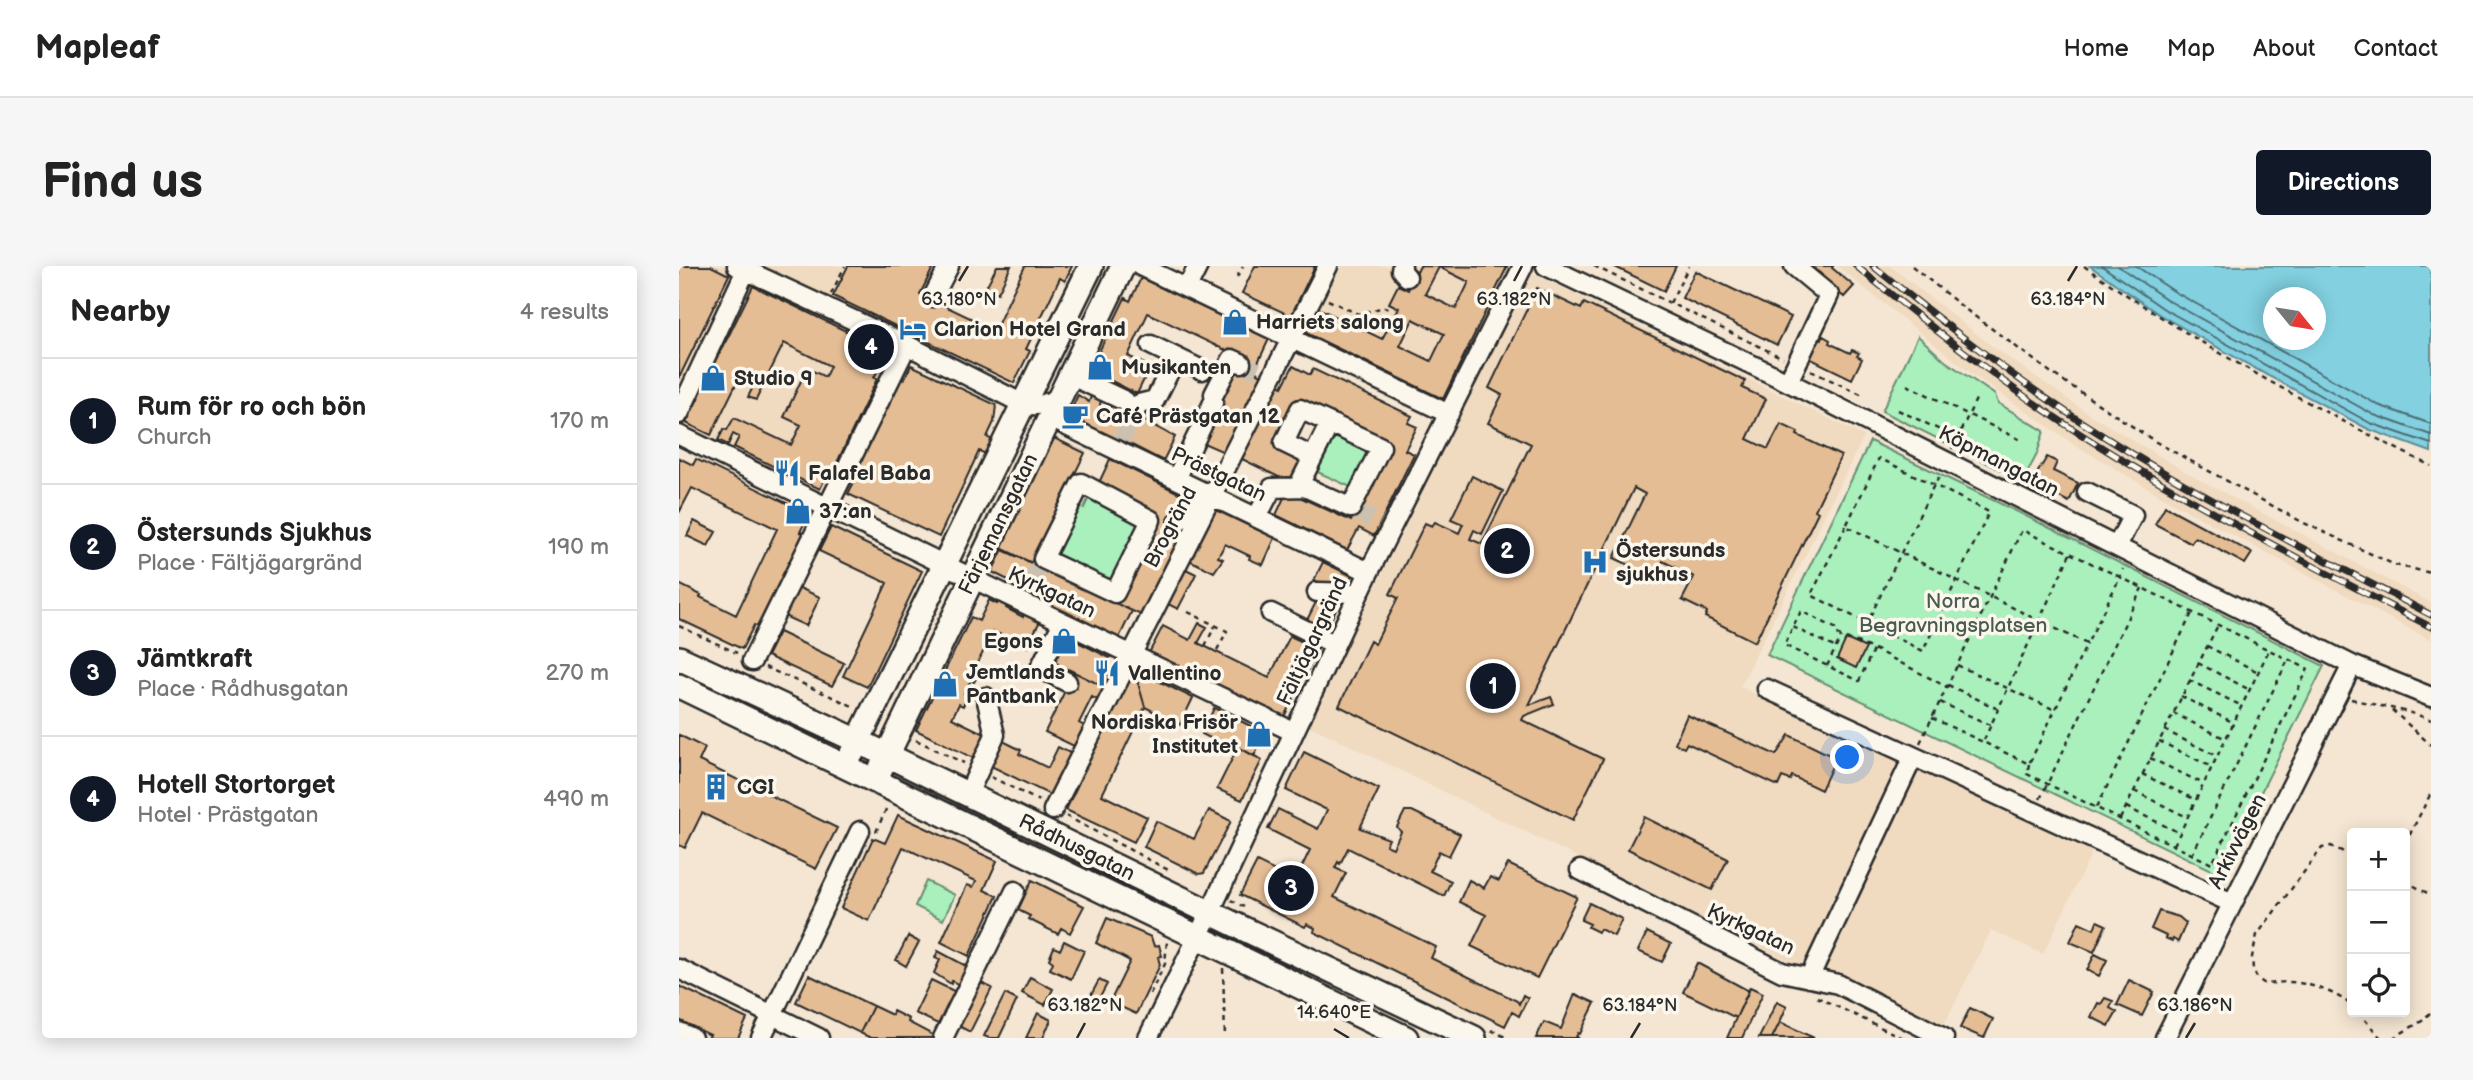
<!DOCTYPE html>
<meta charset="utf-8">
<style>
:root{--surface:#fff;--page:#f6f6f6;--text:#222;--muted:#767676;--line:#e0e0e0;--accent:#111827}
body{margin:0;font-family:"Balsamiq Sans",sans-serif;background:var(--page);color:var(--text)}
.controls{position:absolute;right:21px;bottom:21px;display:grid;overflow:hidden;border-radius:7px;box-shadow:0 4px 18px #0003}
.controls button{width:63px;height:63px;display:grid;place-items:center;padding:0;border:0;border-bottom:2px solid var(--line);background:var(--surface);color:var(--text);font:35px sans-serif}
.compass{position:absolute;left:1584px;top:21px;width:63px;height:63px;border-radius:50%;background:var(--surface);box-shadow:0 4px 18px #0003;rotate:120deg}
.you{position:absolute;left:1169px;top:492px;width:24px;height:24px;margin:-18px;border:5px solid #fff;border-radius:50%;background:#1a73e8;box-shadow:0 0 0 10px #1a73e833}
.badge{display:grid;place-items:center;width:46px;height:46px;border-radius:50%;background:var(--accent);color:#fff;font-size:23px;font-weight:700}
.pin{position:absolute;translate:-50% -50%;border:4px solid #fff;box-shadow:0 2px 7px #0006}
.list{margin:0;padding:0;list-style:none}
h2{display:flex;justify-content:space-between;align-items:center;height:91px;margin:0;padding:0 28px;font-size:30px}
h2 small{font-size:23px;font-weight:400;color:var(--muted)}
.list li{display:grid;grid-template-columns:46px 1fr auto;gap:21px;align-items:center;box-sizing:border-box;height:126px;padding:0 28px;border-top:2px solid var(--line)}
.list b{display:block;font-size:26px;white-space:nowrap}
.list p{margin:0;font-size:23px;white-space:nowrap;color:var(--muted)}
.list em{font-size:23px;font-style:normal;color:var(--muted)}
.icon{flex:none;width:38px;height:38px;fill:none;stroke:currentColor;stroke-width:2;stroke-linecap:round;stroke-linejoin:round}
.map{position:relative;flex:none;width:1752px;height:772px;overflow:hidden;border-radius:7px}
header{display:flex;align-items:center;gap:42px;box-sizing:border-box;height:98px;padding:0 35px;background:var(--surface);border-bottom:2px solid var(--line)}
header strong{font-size:33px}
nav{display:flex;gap:38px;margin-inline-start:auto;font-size:24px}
.intro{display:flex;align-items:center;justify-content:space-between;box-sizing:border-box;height:168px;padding:0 42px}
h1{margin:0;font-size:49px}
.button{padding:18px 32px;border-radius:7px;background:var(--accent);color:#fff;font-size:24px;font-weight:700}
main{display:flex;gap:42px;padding:0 42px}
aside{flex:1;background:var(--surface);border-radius:7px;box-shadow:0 4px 18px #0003}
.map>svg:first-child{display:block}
</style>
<header>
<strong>Mapleaf</strong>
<nav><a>Home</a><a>Map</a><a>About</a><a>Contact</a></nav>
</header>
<div class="intro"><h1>Find us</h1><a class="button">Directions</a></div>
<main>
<aside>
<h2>Nearby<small>4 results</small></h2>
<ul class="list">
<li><span class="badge">1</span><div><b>Rum för ro och bön</b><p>Church</p></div><em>170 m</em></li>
<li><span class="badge">2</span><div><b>Östersunds Sjukhus</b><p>Place · Fältjägargränd</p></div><em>190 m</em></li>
<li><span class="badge">3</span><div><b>Jämtkraft</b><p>Place · Rådhusgatan</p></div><em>270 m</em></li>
<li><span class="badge">4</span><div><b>Hotell Stortorget</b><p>Hotel · Prästgatan</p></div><em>490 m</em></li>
</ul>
</aside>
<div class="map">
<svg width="1752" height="772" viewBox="0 0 1752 772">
<rect width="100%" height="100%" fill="#f4e6d2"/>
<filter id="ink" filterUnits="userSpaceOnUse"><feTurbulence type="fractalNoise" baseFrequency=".0143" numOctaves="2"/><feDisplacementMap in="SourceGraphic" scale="14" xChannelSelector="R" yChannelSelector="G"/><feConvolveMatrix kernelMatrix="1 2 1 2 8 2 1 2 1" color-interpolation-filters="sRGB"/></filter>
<g filter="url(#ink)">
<path fill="#f0dac0" d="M0,0H260L146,234L0,163Z
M651,0H839L1185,170L1061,421L1413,586L1364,688L1312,664L1264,761L1147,704L1122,701L629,459L783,146L618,68Z
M1158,0H1211L1314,81L1413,150L1517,212L1752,337V374L1501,241L1395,178L1293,108Z"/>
<path fill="#a9f0bc" stroke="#6a8e74" stroke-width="2" d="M1239,70L1266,95L1316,129L1319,137L1365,165L1358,188L1344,215L1203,145Z
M656,164L693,185L676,223L632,203Z
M1191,175L1343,248L1645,400L1541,608L1088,389Z
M410,231L462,256L431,317L373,289L397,239L405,242Z
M247,615L276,629L264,654L236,640Z"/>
<path fill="#82d0e0" stroke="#5f8e98" stroke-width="2" fill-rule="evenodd" d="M1411,0H1752V186L1689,163L1586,108L1481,49ZM1594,32H1636V74H1594Z"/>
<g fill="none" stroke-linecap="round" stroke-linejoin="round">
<path stroke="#4e6d73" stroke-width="2" d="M1423,0L1485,43L1691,157L1752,178
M1439,0L1490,35L1695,149L1752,169
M1457,0L1496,26L1699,139L1752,158"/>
</g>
<path fill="#e5bd95" stroke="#2b2b2b" stroke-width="2" fill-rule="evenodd" d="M0,0H32L50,9L0,112Z
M169,0H255L241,28L316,64L346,0H393L386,15L381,12L347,83L351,85L335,117L154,30Z
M318,0H332L319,27L307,21Z
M576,0H636L612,50L563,27Z
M741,0L828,1L764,133L625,66L637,41L703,73L720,42L710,37L719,19L729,24ZM760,1L790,16L777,43L746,28ZM734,53L765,68L752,95L721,80Z
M934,0H997L985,25Z
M1133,0H1154L1153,2L1175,20L1165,31L1141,11L1143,9Z
M1016,5L1112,51L1098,79L1003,32Z
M462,12L590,73L575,105L583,109L545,186L522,176L558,97L565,93L469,47L449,90L471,101L458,128L411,104L446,32L451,35Z
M74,20L208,85L195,112L198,113L154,205L150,204L141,223L55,181L60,171L54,168L49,179L39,174L45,163L48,164L55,152L112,179L122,159L105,151L128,102L146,111L151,100L105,77L77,134L69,131L75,119L60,112L32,169L7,157Z
M858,22L902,43L905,37L1066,115L1063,122L1087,133L1068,173L1089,183L1102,158L1119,166L1118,169L1162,190L1136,244L1139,246L1076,376L1026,351L1028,346L1003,334L1015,311L984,295L976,311L935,292L966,228L955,222L850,439L872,431L875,438L845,450L843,454L924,493L894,554L660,440L691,375L696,378L719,332L711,328L746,257L753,260L756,256L780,267L784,258L772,253L793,210L824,225L803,268L795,264L791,273L803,278L852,178L809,157L823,129L810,122Z
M1138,70L1143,73L1144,70L1151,74L1150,77L1171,87L1173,84L1180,87L1178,90L1183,93L1173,113L1128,91Z
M232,99L317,139L315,156L308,171L313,174L307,188L300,185L260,271L169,228L175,216L171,214L221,112L225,114Z
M614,100L631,109L634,103L733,150L729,157L738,161L726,184L735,188L695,270L680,262L668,284L597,249L608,225L672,255L710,178L619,134L597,180L626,194L614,218L561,192L596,117L603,121Z
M399,129L410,136L412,130L417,129L422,131L421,140L429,145L434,136L451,144L435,173L389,150Z
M450,146L496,171L484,195L437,171Z
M375,172L406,187L352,297L321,283Z
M1368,191L1378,196L1374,205L1399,217L1390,236L1352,217Z
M0,192L14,199L17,193L130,248L121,266L125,267L79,361L75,359L63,383L0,353V318L22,329L21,331L57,349L98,263L13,222L0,247Z
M431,193L510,232L499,255L508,259L464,350L436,337L478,250L418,221Z
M1486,240L1573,287L1566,298L1516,271L1512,277L1476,258Z
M537,244L596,272L584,299L570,293L571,290L546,278L539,291L544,293L535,306L508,293L530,246Z
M15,255L37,266L29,280L8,270Z
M152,261L243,305L188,421L164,410L208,317L140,285Z
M324,283L453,345L440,372L337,322L339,319L313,306Z
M644,296L673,310L667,323L654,317L651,322L635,314Z
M505,302L517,308L499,343L487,337Z
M118,321L141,331L127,360L105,350Z
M310,334L318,338L319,335L328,339L327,342L344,351L345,348L361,355L348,381L314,365L295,405L300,407L295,416L292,414L285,427L289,429L284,440L280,438L273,452L312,471L300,495L237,464L292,351L300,355Z
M638,334L657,343L645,369L625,360Z
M520,357L528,361L519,377L590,412L611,370L639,383L604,453L470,387L484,360L511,374Z
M100,366L165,397L153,420L88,390Z
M383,368L431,392L419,418L371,394Z
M1167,373L1187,382L1177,402L1158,393Z
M426,403L436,408L422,436L413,431L400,457L409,462L399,482L366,466L395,406L419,418Z
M463,407L514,432L501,459L466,441L459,417Z
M448,411L459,417L466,441L423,529L468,551L455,576L387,544L400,516L398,515Z
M535,442L586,467L575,490L559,481L557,485L523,468Z
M1008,449L1097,489L1110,469L1157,492L1142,524L1113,510L1111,514L1103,511L1099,520L1008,477L1005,482L996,477Z
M0,469L26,482L20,495L158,562L137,603L23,547L6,582L0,579Z
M318,472L342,484L340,488L369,502L379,481L395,489L376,527L371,529L306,497Z
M559,481L583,494L563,534L538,523Z
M625,486L700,523L681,562L710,573L707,579L714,582L722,566L718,561L726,545H733L781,568L770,590L760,585L751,605L772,615L765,630L669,582L661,598L659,596L656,602L667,607L655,631L757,681L752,692L838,735L840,738L844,729L849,732L840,750L833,746L826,760L635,666L636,662L628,658L626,661L561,629L578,596L616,615L631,584L589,563L599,543L639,563L648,544L607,524Z
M530,544L552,555L525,607L520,608L465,581L477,555L515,573Z
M219,549L318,595L305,624L318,630L290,690L262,676L288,619L294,621L297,615L224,581L190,655L162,642L194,572L206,577Z
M965,551L1049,593L1033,624L949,583Z
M829,598L898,631L858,712L792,680L807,649L780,636L790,614L805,622L811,611L820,615Z
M353,614L405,640L391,667L382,662L379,668L349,653L351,650L339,644Z
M910,637L943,653L935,670L921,663L919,666L909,661L911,658L902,654Z
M1480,645L1500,651L1507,657L1499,676L1494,673L1493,675L1486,672L1487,670L1472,663Z
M428,652L472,671L475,680L480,679L483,690L479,691L481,699L457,748L431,736L451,695L417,677Z
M1418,655L1427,659L1415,686L1391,676L1400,656L1415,663Z
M968,666L992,678L983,696L959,685Z
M229,670L240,676L227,700L217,694Z
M385,675L405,685L392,713L371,703L374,696L370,693L375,681L381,684Z
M259,685L291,702L282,720L273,715L272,718L255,707L261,694L256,692Z
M1416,688L1428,694L1420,710L1408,704Z
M1018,697L1070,725L1057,752L1004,726Z
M130,709L194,740L181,767L117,736Z
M351,711L374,723L366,739L343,727Z
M252,714L279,727L263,760L236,747Z
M420,714L428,718L419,735L411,731Z
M1450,714L1475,726L1463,750L1438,739Z
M300,716L313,722L291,766L278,759Z
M0,720L68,753L59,772H29L31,769L0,754Z
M1071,721L1084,727L1063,772H1048Z
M326,728L338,734L320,772H310L305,770Z
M896,728L916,737L901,768L899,767L897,771L900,772H857L865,756L882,763Z
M1426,732L1434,735L1431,742L1438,746L1430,760L1412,751L1419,737L1422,738Z
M1098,735L1108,740L1101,756L1093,772H1080Z
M194,740L213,749L214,745L230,753L229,756L254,769L252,772H192L181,767Z
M1291,742L1314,753L1305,772L1281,762Z
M359,747L372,754L364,772H347Z
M1101,756L1135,772H1093Z"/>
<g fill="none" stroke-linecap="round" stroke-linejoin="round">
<path stroke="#ccc1b1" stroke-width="18" stroke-dasharray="18 9" stroke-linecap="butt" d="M562,97L578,105
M441,177L455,147
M677,245L702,257
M344,337L364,293"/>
<g stroke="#2b2b2b" stroke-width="23">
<path id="minor" d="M58,0L228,79L344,138C359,141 368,138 381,131
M461,0L770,148
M723,0L722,4L728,11
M867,0L1109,116L1673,399L1752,431
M508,22L519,0
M254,31L270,0
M472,79L523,104
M391,109L446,135
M1109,116L1150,29L1115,0
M535,128L553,93L562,97
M455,147L460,138L476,134L497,92
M0,148L67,4
M371,152L690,306
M0,169L344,337L615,466
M497,213L534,137
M402,217L472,254L436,327L364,293Z
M619,221L651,157
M1408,226L1454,249L1438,280
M578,251L593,222L626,221L672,242L702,181L621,143L605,177L634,191
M499,255L528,234
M638,326L680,327
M592,347L655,378
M384,356L361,402L388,416
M73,395L228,79
M1088,423L1553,637
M289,528L316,469L307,431
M374,544L649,0
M901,604L1103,706L1159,718L1265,772
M0,703L140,772
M1130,712L1234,491
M0,766L13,772
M82,772L181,565
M264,772L336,625
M469,772L531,646L690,306L844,0
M1486,772L1673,399"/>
</g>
<g stroke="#2b2b2b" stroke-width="28">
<path id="major" d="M0,392L179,475L563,662L795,772
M0,420C242,538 485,653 727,772
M173,487L412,0
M201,504L444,0"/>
</g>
<path stroke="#2b2b2b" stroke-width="2.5" stroke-dasharray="5 5" stroke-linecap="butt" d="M915,0L1104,92
M1233,0L1286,43L1374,108L1477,176L1623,256L1716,299L1752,307
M1405,0C1515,77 1632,140 1752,200
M558,11L564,0
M152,28L166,0
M649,34L679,48L705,41L711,44
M991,37L1010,0
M1132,105L1184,129
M1228,119L1344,175
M1219,144L1337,200
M1273,183L1299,129
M1167,260L1132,329L1188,357L1179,376
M1391,288L1304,476L1350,498L1408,378
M509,346L548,365L537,386
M0,360L58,387
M1114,361L1157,382
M526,380L536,360
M1528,380L1579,406
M1194,384L1180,415L1105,379L1122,345L1156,362L1157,368L1199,385L1268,421
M1519,397L1571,424
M1278,399L1376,444
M1148,400L1162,371
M86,401L176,441
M1510,414L1563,440
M1269,419L1319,443
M1502,430L1555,457
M1672,433C1698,440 1726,443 1752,454
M1261,436L1311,459
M1713,444L1752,479
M1494,447L1547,473
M1253,452L1304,476
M1485,464L1538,490
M237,474L285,497
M1480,475L1533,501
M1241,477C1275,406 1309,335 1343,264L1441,311L1408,378C1328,339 1247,299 1167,260L1200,192L1310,246L1244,385L1188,357L1255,219L1260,211
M1471,492L1525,518
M1350,498L1348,508L1533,598L1629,403L1441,311L1444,303
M1463,508L1517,534
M312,511L360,535
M1455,525L1508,551
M1361,533L1463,322
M1418,541L1513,347
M1447,541L1501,567
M387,550L493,606
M1441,553L1539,359
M197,566L208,541
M1726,578L1752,527
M1495,579L1590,384
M1513,589L1609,394
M1673,590L1652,580L1643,582L1578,669L1573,691L1574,703L1578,712L1586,718C1593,718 1601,716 1609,716C1629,716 1659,727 1673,740
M1726,615L1752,629
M552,634L565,641
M544,702L546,772
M471,728L486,698L488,675
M1138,731L1224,772
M1679,746L1702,772
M812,764L828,772
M1714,772L1743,755L1752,746"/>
<use href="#minor" stroke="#fbf7ec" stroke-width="18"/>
<use href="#major" stroke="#fbf7ec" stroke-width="23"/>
<g stroke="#2b2b2b" stroke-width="7">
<path id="rail" d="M1177,0C1250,59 1323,118 1403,169C1515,240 1634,300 1752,361
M1194,0C1263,56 1333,111 1407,159C1517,230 1636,288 1752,349"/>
</g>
<use href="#rail" stroke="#fbf7ec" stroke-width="4.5" stroke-dasharray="13" stroke-linecap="butt"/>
</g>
</g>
<path fill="none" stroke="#2b2b2b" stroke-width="2.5" d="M280,15L289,0M835,15L843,0M1389,15L1398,0M655,763L670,772M398,772L406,757M952,772L961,757M1507,772L1516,757"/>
<defs>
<g id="shop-bare" transform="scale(2.1)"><path d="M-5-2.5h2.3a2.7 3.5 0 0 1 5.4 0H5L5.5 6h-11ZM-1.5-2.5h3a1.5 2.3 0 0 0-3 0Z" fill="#1f6fb2" stroke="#fbf7ec" stroke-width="2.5" paint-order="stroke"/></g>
<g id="hotel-bare" transform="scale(2.1)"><path d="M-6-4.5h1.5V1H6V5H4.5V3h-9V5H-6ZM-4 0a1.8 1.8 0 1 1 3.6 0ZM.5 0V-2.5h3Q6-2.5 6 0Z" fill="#1f6fb2" stroke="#fbf7ec" stroke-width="2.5" paint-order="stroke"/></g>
<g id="cafe-bare" transform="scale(2.1)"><path d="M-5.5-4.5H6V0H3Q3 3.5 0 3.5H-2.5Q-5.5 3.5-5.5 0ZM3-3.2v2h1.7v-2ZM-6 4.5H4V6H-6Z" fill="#1f6fb2" stroke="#fbf7ec" stroke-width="2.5" paint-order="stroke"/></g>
<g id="restaurant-bare" transform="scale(2.1)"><path d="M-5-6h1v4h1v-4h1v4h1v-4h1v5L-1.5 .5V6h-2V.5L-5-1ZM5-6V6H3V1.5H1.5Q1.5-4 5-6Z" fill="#1f6fb2" stroke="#fbf7ec" stroke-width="2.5" paint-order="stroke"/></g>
<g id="hospital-bare" transform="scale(2.1)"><path d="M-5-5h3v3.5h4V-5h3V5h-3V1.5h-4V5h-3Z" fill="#1f6fb2" stroke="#fbf7ec" stroke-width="2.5" paint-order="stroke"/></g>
<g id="building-bare" transform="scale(2.1)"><path d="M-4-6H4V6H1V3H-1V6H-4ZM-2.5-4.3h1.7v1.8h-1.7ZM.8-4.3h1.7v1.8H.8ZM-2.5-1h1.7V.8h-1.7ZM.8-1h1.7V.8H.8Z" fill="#1f6fb2" stroke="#fbf7ec" stroke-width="2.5" paint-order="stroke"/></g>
</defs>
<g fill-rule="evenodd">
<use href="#shop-bare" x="556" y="56"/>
<use href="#hotel-bare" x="234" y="63"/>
<use href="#shop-bare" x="421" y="101"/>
<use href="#shop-bare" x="34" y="112"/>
<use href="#cafe-bare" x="396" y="150"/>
<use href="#restaurant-bare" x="108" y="207"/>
<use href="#shop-bare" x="119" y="245"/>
<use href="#hospital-bare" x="916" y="296"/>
<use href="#shop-bare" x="385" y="375"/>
<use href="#restaurant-bare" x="428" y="407"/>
<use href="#shop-bare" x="266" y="418"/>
<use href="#shop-bare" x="580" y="468"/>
<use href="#building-bare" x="37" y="521"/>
</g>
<g text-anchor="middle" stroke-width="7" stroke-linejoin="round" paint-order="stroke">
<g font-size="21" font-weight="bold" fill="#2b2b2b" stroke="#fbf7ec" text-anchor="start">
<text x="577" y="63">Harriets salong</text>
<text x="255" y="70">Clarion Hotel Grand</text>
<text x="442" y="108">Musikanten</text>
<text x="55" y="119">Studio 9</text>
<text x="417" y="157">Café Prästgatan 12</text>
<text x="129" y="214">Falafel Baba</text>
<text x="140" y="252">37:an</text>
<text x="937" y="291">Östersunds<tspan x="937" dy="24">sjukhus</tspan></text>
<text x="364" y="382" text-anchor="end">Egons</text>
<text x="287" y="413">Jemtlands<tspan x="287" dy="24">Pantbank</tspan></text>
<text x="449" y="414">Vallentino</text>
<text x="559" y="463" text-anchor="end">Nordiska Frisör<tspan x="559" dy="24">Institutet</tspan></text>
<text x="58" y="528">CGI</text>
</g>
<g font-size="21" fill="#2b2b2b" stroke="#fbf7ec">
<text transform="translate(1320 195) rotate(27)" y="7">Köpmangatan</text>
<text transform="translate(540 208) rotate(25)" y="7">Prästgatan</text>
<text transform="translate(319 258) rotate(-64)" y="7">Färjemansgatan</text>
<text transform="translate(491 261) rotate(-62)" y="7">Brogränd</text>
<text transform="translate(373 326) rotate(25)" y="7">Kyrkgatan</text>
<text transform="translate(633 375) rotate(-65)" y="7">Fältjägargränd</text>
<text transform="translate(1558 575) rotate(-63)" y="7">Arkivvägen</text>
<text transform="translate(398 581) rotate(26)" y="7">Rådhusgatan</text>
<text transform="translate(1072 663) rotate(25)" y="7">Kyrkgatan</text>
</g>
<g font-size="21" fill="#4a5c4f" stroke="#fbf7ec">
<text x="1274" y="342">Norra<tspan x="1274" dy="24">Begravningsplatsen</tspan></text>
</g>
</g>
<g font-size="18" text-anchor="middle" fill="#2b2b2b" stroke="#fbf7ec" stroke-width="7" stroke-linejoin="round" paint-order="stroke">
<text x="280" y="39">63.180°N</text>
<text x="835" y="39">63.182°N</text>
<text x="1389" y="39">63.184°N</text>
<text x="406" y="745">63.182°N</text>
<text x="961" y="745">63.184°N</text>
<text x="1516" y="745">63.186°N</text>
<text x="655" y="752">14.640°E</text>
</g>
</svg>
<div class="controls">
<button>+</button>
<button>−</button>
<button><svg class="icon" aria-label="locate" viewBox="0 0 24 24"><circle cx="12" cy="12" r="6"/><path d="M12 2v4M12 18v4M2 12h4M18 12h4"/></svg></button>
</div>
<svg class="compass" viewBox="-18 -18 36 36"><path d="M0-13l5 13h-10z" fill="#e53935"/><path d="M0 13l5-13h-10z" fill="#767676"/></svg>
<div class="you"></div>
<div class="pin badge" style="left:814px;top:420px">1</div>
<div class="pin badge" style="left:828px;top:285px">2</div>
<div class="pin badge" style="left:612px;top:622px">3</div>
<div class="pin badge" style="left:192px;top:81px">4</div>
</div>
</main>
